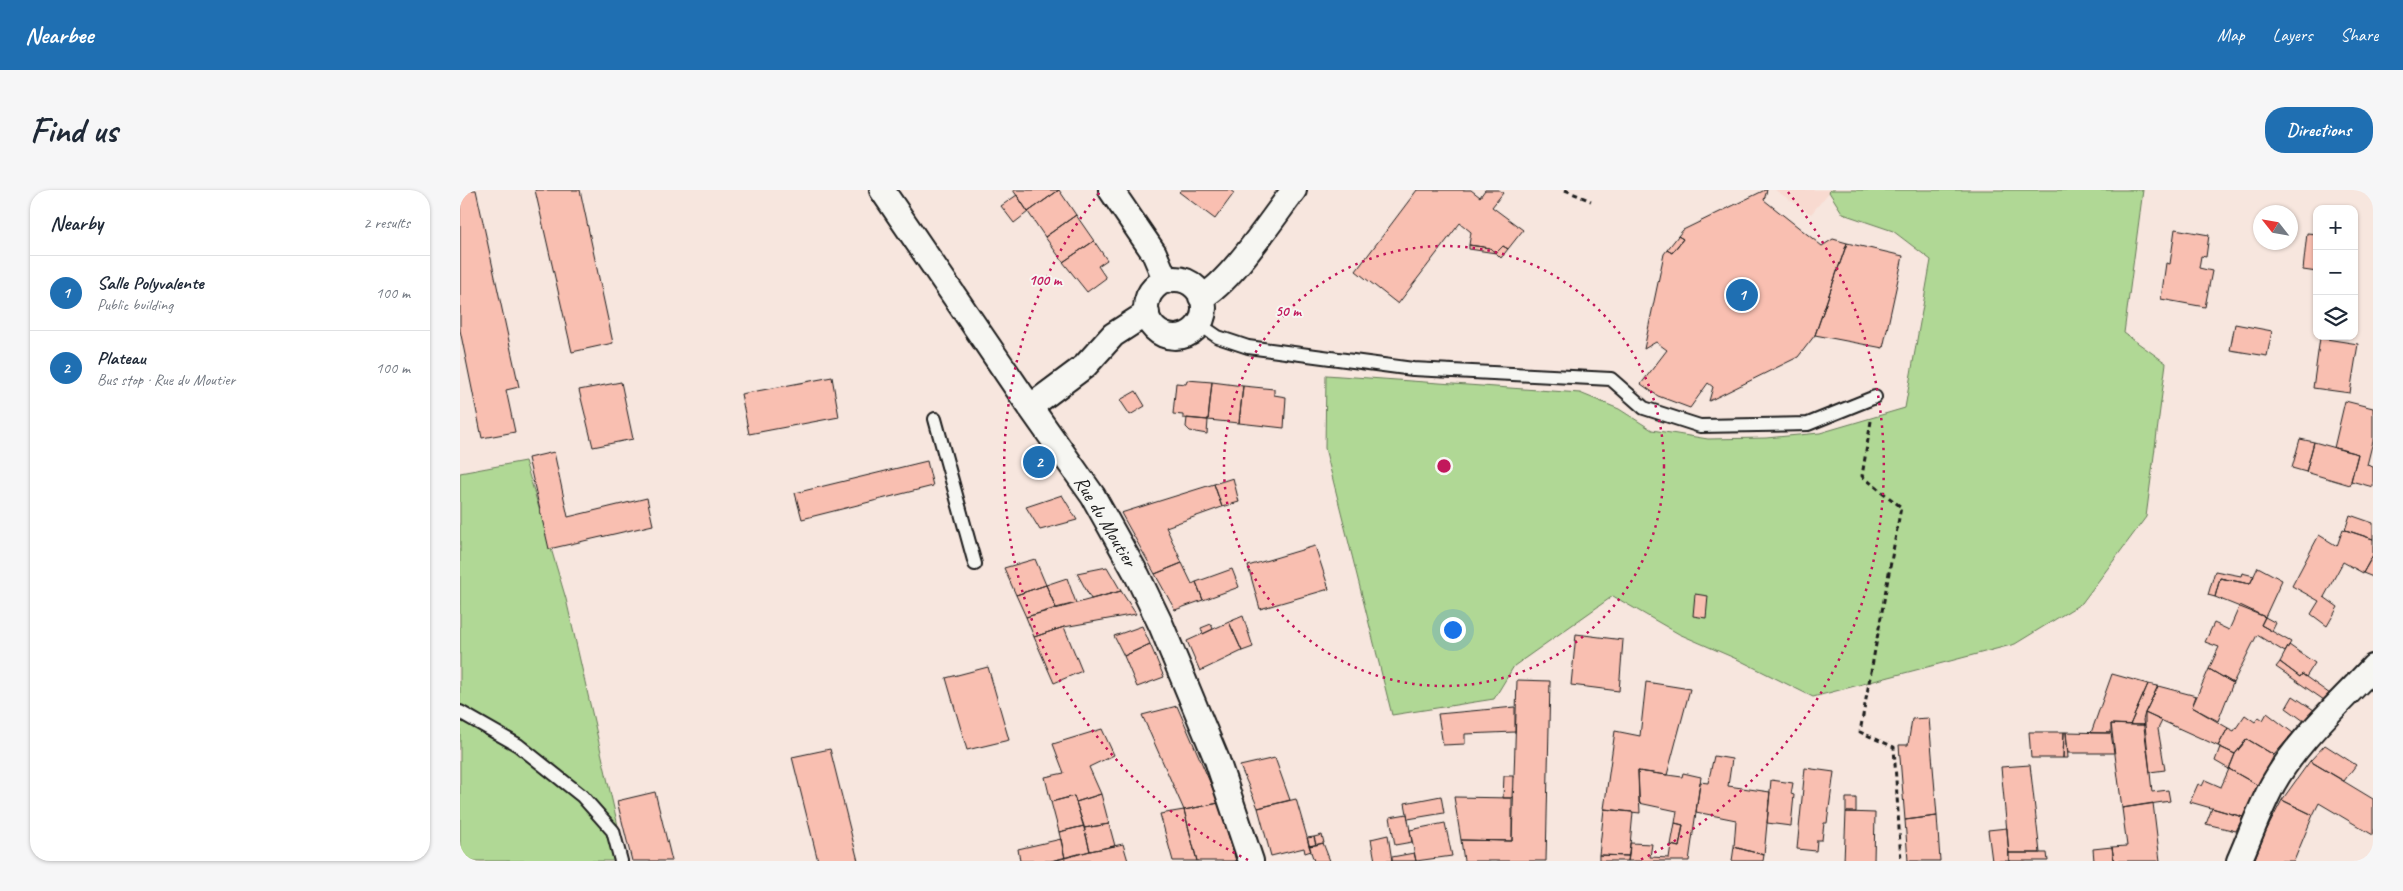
<!DOCTYPE html>
<meta charset="utf-8">
<style>
:root{--surface:#fff;--page:#f6f6f7;--text:#1f2937;--muted:#747a83;--line:#e0e1e3;--accent:#1f6fb2}
body{margin:0;font-family:Caveat,sans-serif;background:var(--page);color:var(--text)}
.controls{position:absolute;right:15px;top:15px;display:grid;overflow:hidden;border-radius:10px;box-shadow:0 1px 4px #0004}
.controls button{width:45px;height:45px;display:grid;place-items:center;padding:0;border:0;border-bottom:1px solid var(--line);background:var(--surface);color:var(--text);font:25px sans-serif}
.compass{position:absolute;left:1793px;top:15px;width:45px;height:45px;border-radius:50%;background:var(--surface);box-shadow:0 1px 4px #0004;rotate:301deg}
.you{position:absolute;left:992px;top:439px;width:18px;height:18px;margin:-12px;border:4px solid #fff;border-radius:50%;background:#1a73e8;box-shadow:0 0 0 8px #1a73e833}
.badge{display:grid;place-items:center;width:32px;height:32px;border-radius:50%;background:var(--accent);color:#fff;font-size:16px;font-weight:700}
.pin{position:absolute;translate:-50% -50%;border:2px solid #fff;box-shadow:0 1px 5px #0006}
.list{margin:0;padding:0;list-style:none}
h2{display:flex;justify-content:space-between;align-items:center;height:65px;margin:0;padding:0 20px;font-size:21px}
h2 small{font-size:16px;font-weight:400;color:var(--muted)}
.list li{display:grid;grid-template-columns:32px 1fr auto;gap:15px;align-items:center;box-sizing:border-box;height:75px;padding:0 20px;border-top:1px solid var(--line)}
.list b{display:block;font-size:19px;white-space:nowrap}
.list p{margin:0;font-size:16px;white-space:nowrap;color:var(--muted)}
.list em{font-size:16px;font-style:normal;color:var(--muted)}
.icon{flex:none;width:28px;height:28px;fill:none;stroke:currentColor;stroke-width:2;stroke-linecap:round;stroke-linejoin:round}
.map{position:relative;flex:none;width:1913px;height:671px;overflow:hidden;border-radius:20px}
header{display:flex;align-items:center;gap:30px;box-sizing:border-box;height:70px;padding:0 25px;background:var(--accent);color:#fff}
header strong{font-size:24px}
nav{display:flex;gap:28px;margin-inline-start:auto;font-size:18px}
.intro{display:flex;align-items:center;justify-content:space-between;box-sizing:border-box;height:120px;padding:0 30px}
h1{margin:0;font-size:35px}
.button{padding:12px 22px;border-radius:20px;background:var(--accent);color:#fff;font-size:18px;font-weight:700}
main{display:flex;gap:30px;padding:0 30px}
aside{flex:1;background:var(--surface);border-radius:20px;box-shadow:0 1px 4px #0004}
.map>svg:first-child{display:block}
</style>
<header>
<strong>Nearbee</strong>
<nav><a>Map</a><a>Layers</a><a>Share</a></nav>
</header>
<div class="intro"><h1>Find us</h1><a class="button">Directions</a></div>
<main>
<aside>
<h2>Nearby<small>2 results</small></h2>
<ul class="list">
<li><span class="badge">1</span><div><b>Salle Polyvalente</b><p>Public building</p></div><em>100 m</em></li>
<li><span class="badge">2</span><div><b>Plateau</b><p>Bus stop · Rue du Moutier</p></div><em>100 m</em></li>
</ul>
</aside>
<div class="map">
<svg width="1913" height="671" viewBox="0 0 1913 671">
<rect width="100%" height="100%" fill="#f7e6de"/>
<filter id="ink" filterUnits="userSpaceOnUse"><feTurbulence type="fractalNoise" baseFrequency=".02" numOctaves="2"/><feDisplacementMap in="SourceGraphic" scale="10" xChannelSelector="R" yChannelSelector="G"/><feConvolveMatrix kernelMatrix="1 2 1 2 8 2 1 2 1" color-interpolation-filters="sRGB"/></filter>
<g filter="url(#ink)">
<path fill="#f8dad0" d="M1315,0H1371L1351,24Z"/>
<path fill="#b0d895" stroke="#667a58" d="M1371,0H1683L1664,143L1706,173L1686,327L1622,413L1555,454L1353,507L1279,470L1219,444L1153,406L1054,476L1034,509L932,525L865,258L866,185L1120,203L1159,219L1192,240L1248,249L1306,248L1360,243L1445,218L1471,70L1433,41L1383,24L1369,2Z
M65,271L106,409L166,671H0V283Z"/>
<path fill="#f9bfb1" stroke="#1c1c1c" d="M0,0H16L59,197L46,200L55,242L22,248L0,140Z
M75,0H120L153,153L112,162Z
M553,0H599L568,22Z
M599,0L616,25L585,47L568,22Z
M721,0H770L774,3L755,29L719,2Z
M957,0H1011L1020,7L1025,0H1039L1043,3L1032,17L1063,40L1048,59L1043,56L1036,63L1030,58L1009,55L1011,42L1000,33L938,114L896,81Z
M1305,0H1307L1304,10L1362,56L1373,49L1387,53L1355,145L1338,167L1249,211L1253,197L1248,193L1230,218L1198,206L1181,194L1207,160L1196,152L1184,159L1204,64L1207,60L1212,63L1223,49L1218,46L1223,40Z
M557,5L568,22L554,33L541,16Z
M616,25L634,51L603,72L585,47Z
M1715,39L1749,45L1746,67L1741,66L1739,78L1752,81L1745,117L1701,109L1706,73L1710,74Z
M1847,43L1857,44V82L1843,80Z
M1218,46L1223,49L1212,63L1207,60Z
M634,51L647,70L638,76L646,88L627,102L603,72Z
M1387,53L1443,66L1423,158L1355,145Z
M1009,55L1030,58L1036,63L1009,59Z
M1043,56L1048,59L1041,68L1036,63Z
M1775,134L1812,141L1807,166L1770,160Z
M1860,148L1898,154L1890,203L1853,198Z
M372,187L379,227L289,244L281,204Z
M727,190L752,192L748,230L723,228V225L713,224L716,193L726,194Z
M161,192L173,249L133,257L119,200Z
M752,192L783,196L779,233L748,230Z
M783,196L814,199V205L826,207L824,238L779,233Z
M676,201L685,216L670,225L660,210Z
M1885,211L1913,218V251L1907,275L1913,277V297L1891,291L1898,264L1874,258Z
M727,228L748,230L747,244L730,241L726,237Z
M1840,249L1854,252L1846,282L1832,278Z
M1854,252L1898,264L1890,295L1846,282Z
M94,262L108,327L187,308L193,335L89,359L68,268Z
M467,271L473,296L342,329L335,303Z
M773,288L779,312L762,317L754,294Z
M754,294L762,317L706,337L722,373L695,384L661,323Z
M602,305L617,330L580,340L566,317Z
M1890,325L1913,333V349L1885,340Z
M1883,339L1913,349V365L1903,383L1883,372L1864,407L1878,417L1867,436L1851,424L1859,411L1832,396L1859,345L1877,356Z
M855,356L869,399L800,419L788,376Z
M1913,365V387L1903,383Z
M575,369L586,395L556,405L544,378Z
M722,373L732,394L736,392L743,410L715,420L695,384Z
M647,377L661,401L631,409L617,383Z
M1798,377L1822,390L1805,427L1755,407L1760,388L1790,394Z
M772,379L779,397L743,410L736,392Z
M1755,381L1781,386L1782,383L1794,386L1790,394L1760,388L1755,407L1748,405Z
M607,388L616,413L596,418L586,395Z
M586,395L596,418L566,427L556,405Z
M661,401L676,424L604,437L574,447L566,427Z
M1235,404L1248,406L1246,428L1233,426Z
M1780,415L1805,427L1801,435L1831,452L1825,462L1797,445L1773,493L1749,479L1759,457L1745,452L1754,433L1769,440Z
M783,426L793,457L782,461L769,432Z
M1805,427L1816,433L1812,441L1801,435Z
M769,432L782,461L740,481L727,451Z
M751,434L753,439L743,444L741,438Z
M682,436L690,454L664,466L654,446Z
M604,437L622,481L594,493L574,447Z
M1116,444L1163,450L1159,501L1111,495Z
M690,454L704,487L677,497L664,466Z
M1829,455L1855,473L1846,487L1842,484L1840,487L1820,472Z
M1820,472L1840,487L1842,484L1870,504L1864,510L1816,477Z
M528,477L549,550L507,560L486,488Z
M1749,479L1773,493L1758,531L1732,517Z
M1652,484L1688,494L1670,535L1651,534V543H1631Z
M1057,490L1090,491L1086,671H1004L1001,650L1052,651Z
M1186,492L1230,499L1207,585L1178,581L1180,623L1144,619L1155,541L1180,546Z
M1688,494L1698,496L1685,523V535H1670Z
M1698,496L1736,506L1732,517L1768,538L1758,556L1685,523Z
M1833,506L1854,520L1844,531L1826,518Z
M717,516L759,613L724,620L682,525Z
M1055,517V542L1005,544V554L983,555L978,524Z
M1685,523L1702,531L1698,539L1705,580L1690,582L1683,530Z
M1807,523L1833,543L1814,565L1787,549L1775,564L1758,556L1768,538L1774,541L1785,525L1795,532L1799,527L1803,530Z
M1469,528L1477,626L1445,630L1439,555H1448L1452,529Z
M1651,534L1685,535L1692,602L1708,600L1710,611L1662,618Z
M642,539L654,565L629,577L641,604L616,612L614,606L591,612L585,587L604,583L593,554Z
M1569,542H1604L1603,568H1571Z
M1604,542H1606L1608,568H1603Z
M1606,542L1651,543L1654,563H1608Z
M1787,549L1814,565L1799,596L1769,579L1775,564Z
M1865,555L1896,575L1884,591L1850,571Z
M1760,557L1775,564L1769,579L1755,571Z
M370,559L398,671H358L332,567Z
M1254,566L1272,569L1268,596L1310,602L1304,665L1274,657L1276,630L1236,622L1240,592L1248,593Z
M815,568L830,610L798,618L780,576Z
M1850,571L1913,609V645L1859,613L1853,625L1822,610Z
M1570,575L1580,663H1549L1541,577Z
M1345,578L1374,582L1367,633H1364L1362,650H1357L1356,661L1337,659Z
M1769,579L1799,596L1783,627L1730,612L1738,594L1742,596L1745,590L1761,597Z
M1178,581L1222,587L1223,583L1241,587L1229,671H1168L1170,653L1192,654L1190,667L1209,668L1211,655L1219,657L1223,635L1215,633L1217,621L1179,613Z
M1044,586H1053L1052,608H1043Z
M1311,590L1333,593L1331,604L1334,605L1331,636L1307,633Z
M195,602L212,671H172L157,611Z
M641,604L649,634L624,638L616,612Z
M614,606L624,636L599,642L591,612Z
M981,606L984,623L948,629L945,613Z
M994,607L1052,608V651L1001,650Z
M1386,608H1396V622H1386Z
M836,609L851,661L845,663L844,658L811,666L798,618Z
M1822,610L1853,625L1834,671H1794L1805,643Z
M759,613L776,671H737L724,620Z
M1693,613L1700,671H1654L1652,657L1667,656L1662,618Z
M1752,618L1783,627L1776,641L1746,634Z
M1144,619L1173,622L1169,666L1139,665Z
M724,620L737,671H713L700,624Z
M1386,622L1415,623L1414,671H1384Z
M947,624L952,652L935,655L930,627Z
M1477,626L1480,671H1448L1445,630Z
M985,633L992,666L956,671L950,640Z
M1215,633L1223,635L1219,657L1211,655Z
M649,634L655,656L630,661L624,638Z
M624,636L630,661L605,668L599,642Z
M1547,638L1549,671H1532L1528,640Z
M862,645L864,653L856,655L854,647Z
M928,645L932,671H915L911,649Z
M854,647L856,655L849,656L847,648Z
M601,649L605,668L591,671H560L558,659Z
M863,653L870,671H854L849,656Z
M663,654L668,671H591L630,661Z
M1274,657L1304,665L1303,671H1272Z
M1652,657L1654,671H1634L1633,659Z
M954,663L956,671H932V667Z
M1549,663H1587L1588,671H1549Z
M1139,665L1169,666L1168,671H1139Z"/>
<g fill="none" stroke-linecap="round" stroke-linejoin="round">
<g stroke="#1c1c1c" stroke-width="16">
<path id="lane" d="M739,134L758,147L788,157L953,179L1151,189L1184,218L1240,236L1348,234L1415,207
M475,229L515,374
M0,522L58,555L122,606L153,641L161,671"/>
</g>
<g stroke="#1c1c1c" stroke-width="28">
<path id="street" d="M422,0L561,204L633,306L677,385L701,435L757,570L791,671
M651,0L694,63L706,91
M686 118a29 29 0 1 1 58 0a29 29 0 1 1-58 0Z
M741,107C768,96 814,26 834,0
M570,217L625,176L653,145L687,123
M1779,671C1790,646 1800,618 1813,594C1838,550 1879,514 1913,477"/>
</g>
<path stroke="#1c1c1c" stroke-width="3" stroke-dasharray="5 4" stroke-linecap="butt" d="M1105,0L1131,11
M1411,231L1402,286L1441,317L1400,542L1434,557L1441,671"/>
<use href="#lane" stroke="#f6f6f2" stroke-width="12"/>
<use href="#street" stroke="#f6f6f2" stroke-width="24"/>
</g>
</g>
<g fill="none" stroke="#c2185b" stroke-width="2.5" stroke-dasharray="2.5 5">
<circle cx="984" cy="276" r="220"/>
<path d="M788 670A440 440 0 0 1 640 2M1328 2A440 440 0 0 1 1180 670"/>
</g>
<g text-anchor="middle" stroke-width="4" stroke-linejoin="round" paint-order="stroke">
<g font-size="20" fill="#1c1c1c" stroke="#f6f6f2">
<text transform="translate(646 331) rotate(59)" y="7">Rue du Moutier</text>
</g>
</g>
<circle cx="984" cy="276" r="8" fill="#c2185b" stroke="#f6f6f2" stroke-width="2.5"/>
<g font-size="15" text-anchor="middle" font-weight="bold" fill="#c2185b" stroke="#f6f6f2" stroke-width="4" stroke-linejoin="round" paint-order="stroke">
<text x="585" y="95">100 m</text>
<text x="828" y="126">50 m</text>
</g>
</svg>
<div class="controls">
<button>+</button>
<button>−</button>
<button><svg class="icon" aria-label="layers" viewBox="0 0 24 24"><path d="M12 4l9 5-9 5-9-5zM3 14l9 5 9-5"/></svg></button>
</div>
<svg class="compass" viewBox="-18 -18 36 36"><path d="M0-13l5 13h-10z" fill="#e53935"/><path d="M0 13l5-13h-10z" fill="#747a83"/></svg>
<div class="you"></div>
<div class="pin badge" style="left:1282px;top:105px">1</div>
<div class="pin badge" style="left:579px;top:272px">2</div>
</div>
</main>
